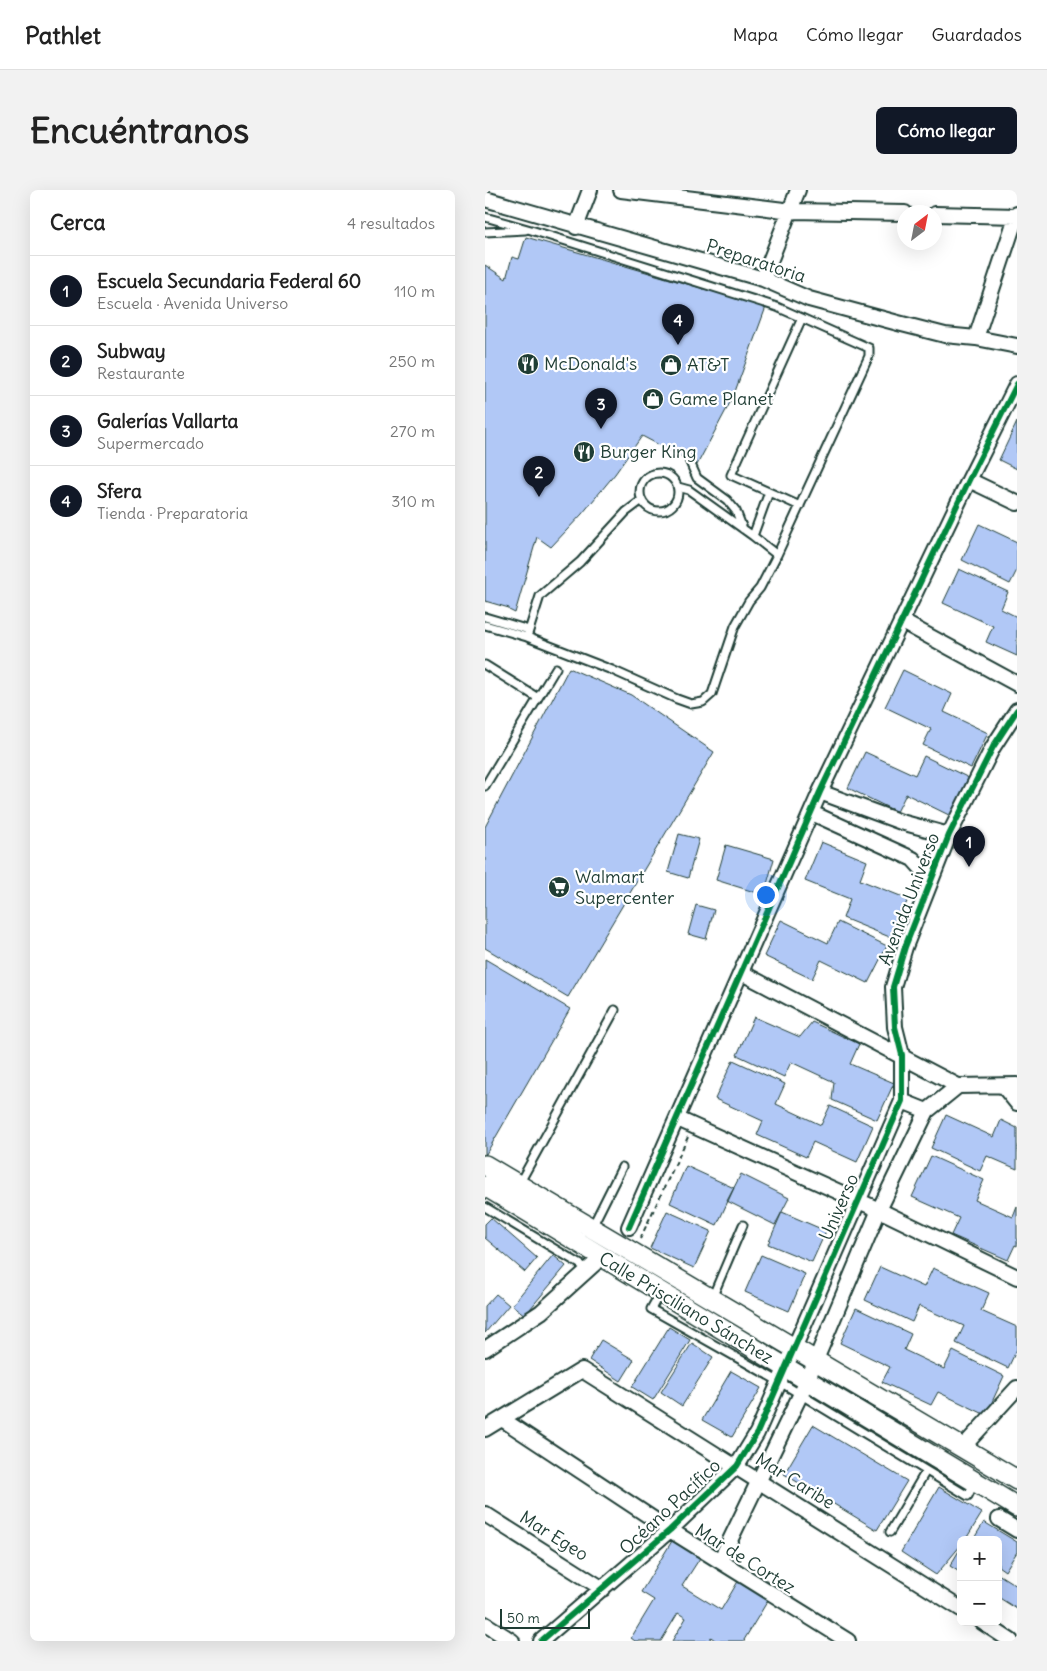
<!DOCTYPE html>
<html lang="es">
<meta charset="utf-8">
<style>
:root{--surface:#fff;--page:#f2f2f2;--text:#222;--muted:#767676;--line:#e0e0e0;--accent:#111827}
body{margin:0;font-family:Delius,sans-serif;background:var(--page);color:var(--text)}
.controls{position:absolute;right:15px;bottom:15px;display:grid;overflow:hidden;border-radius:8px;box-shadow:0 5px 20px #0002}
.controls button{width:45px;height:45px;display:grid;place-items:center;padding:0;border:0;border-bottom:1px solid var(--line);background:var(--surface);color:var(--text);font:25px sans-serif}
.compass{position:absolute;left:412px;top:15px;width:45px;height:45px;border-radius:50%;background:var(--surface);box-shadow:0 5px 20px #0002;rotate:32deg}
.scale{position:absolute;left:15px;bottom:12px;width:90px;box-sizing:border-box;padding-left:5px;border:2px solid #1f3d34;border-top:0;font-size:14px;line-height:18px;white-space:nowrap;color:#1f3d34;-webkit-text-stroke:4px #fff;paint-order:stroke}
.you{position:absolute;left:280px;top:704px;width:18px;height:18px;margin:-12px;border:4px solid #fff;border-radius:50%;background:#1a73e8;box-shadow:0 0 0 8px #1a73e833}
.badge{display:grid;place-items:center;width:32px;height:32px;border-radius:50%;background:var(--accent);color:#fff;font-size:16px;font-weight:700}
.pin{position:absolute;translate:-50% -41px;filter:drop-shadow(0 1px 2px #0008)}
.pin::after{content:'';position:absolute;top:26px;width:18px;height:15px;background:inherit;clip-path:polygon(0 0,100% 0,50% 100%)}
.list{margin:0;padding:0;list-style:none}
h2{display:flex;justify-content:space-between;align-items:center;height:65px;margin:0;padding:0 20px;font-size:21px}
h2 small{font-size:16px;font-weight:400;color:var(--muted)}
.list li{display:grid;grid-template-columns:32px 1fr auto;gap:15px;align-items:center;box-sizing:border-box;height:70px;padding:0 20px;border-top:1px solid var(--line)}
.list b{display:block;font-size:19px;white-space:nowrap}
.list p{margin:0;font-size:16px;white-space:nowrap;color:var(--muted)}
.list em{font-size:16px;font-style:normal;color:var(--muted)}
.map{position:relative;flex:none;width:532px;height:1451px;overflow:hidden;border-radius:8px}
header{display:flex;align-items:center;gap:30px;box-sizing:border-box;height:70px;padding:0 25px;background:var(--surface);border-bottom:1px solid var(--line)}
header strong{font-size:24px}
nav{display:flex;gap:28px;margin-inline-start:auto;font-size:18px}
.intro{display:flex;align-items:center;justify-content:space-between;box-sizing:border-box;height:120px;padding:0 30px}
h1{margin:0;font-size:35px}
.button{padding:12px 22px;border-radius:8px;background:var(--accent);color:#fff;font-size:18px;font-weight:700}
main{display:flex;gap:30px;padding:0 30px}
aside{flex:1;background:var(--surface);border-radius:8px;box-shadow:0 5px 20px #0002}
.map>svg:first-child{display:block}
</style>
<header>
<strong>Pathlet</strong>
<nav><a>Mapa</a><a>Cómo llegar</a><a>Guardados</a></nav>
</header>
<div class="intro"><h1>Encuéntranos</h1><a class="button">Cómo llegar</a></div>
<main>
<aside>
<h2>Cerca<small>4 resultados</small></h2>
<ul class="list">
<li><span class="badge">1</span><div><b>Escuela Secundaria Federal 60</b><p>Escuela · Avenida Universo</p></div><em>110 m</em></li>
<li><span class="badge">2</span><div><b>Subway</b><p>Restaurante</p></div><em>250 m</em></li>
<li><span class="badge">3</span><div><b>Galerías Vallarta</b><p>Supermercado</p></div><em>270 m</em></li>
<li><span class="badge">4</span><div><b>Sfera</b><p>Tienda · Preparatoria</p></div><em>310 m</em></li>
</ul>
</aside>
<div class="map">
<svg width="532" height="1451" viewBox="0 0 532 1451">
<rect width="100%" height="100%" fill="#fff"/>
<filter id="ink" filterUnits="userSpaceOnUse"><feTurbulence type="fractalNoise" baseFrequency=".02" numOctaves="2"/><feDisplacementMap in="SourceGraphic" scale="10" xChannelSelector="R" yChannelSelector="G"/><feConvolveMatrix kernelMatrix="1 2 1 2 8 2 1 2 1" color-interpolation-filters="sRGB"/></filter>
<g filter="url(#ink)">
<path fill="#b1c8f6" stroke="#1f3d34" d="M41,47L281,117L248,207L212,275L157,246L130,284L97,324L66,357L52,347L30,423L24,420V418L0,411V75L21,89L27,67L34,69Z
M532,232V279L514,270Z
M494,334L532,352V380L525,394L477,370Z
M474,379L523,402L516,419L532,427V466L501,452L508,436L458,413Z
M84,478L146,505L229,562L83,807L0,758V637Z
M418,480L467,504L459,522L503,543L486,578L438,555L446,539L400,517Z
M380,562L430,585L439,566L488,590L470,628L421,604L412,622L363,598Z
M194,644L214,649L203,688L183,682Z
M336,652L382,671L375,690L423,709L407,748L358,728L365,709L320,691Z
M241,655L289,669L279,705L231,690Z
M211,715L229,720L221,749L203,744Z
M296,730L343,753L353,732L402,756L383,793L336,770L327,789L279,766Z
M0,769L85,819L1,964H0Z
M269,827L315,847L327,832L374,854L365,874L409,893L392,930L347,910L349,892L306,872L299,887L252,865Z
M248,870L300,894L291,914L336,935L345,916L388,936L372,972L328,952L321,967L272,945L278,931L230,909Z
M461,925L509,947L516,930L532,938V979L502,966L495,981L446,958Z
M446,966L499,990L490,1010L528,1027L532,1017V1056L530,1055L523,1070L466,1045L474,1028L427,1007Z
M201,976L249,998L232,1035L185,1013Z
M256,984L304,1008L290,1035L242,1011Z
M182,1021L226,1041L209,1078L165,1058Z
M297,1022L341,1041L327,1072L283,1054Z
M6,1028L52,1068L40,1082L0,1048V1034Z
M68,1065L81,1076L40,1125L27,1115Z
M276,1065L320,1084L304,1121L260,1102Z
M395,1077L439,1097L448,1078L504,1103L496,1121L532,1137V1159L523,1178L471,1153L479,1136L434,1116L427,1132L380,1110Z
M11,1104L24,1115L0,1143V1116Z
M371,1118L426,1144L419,1160L459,1179L468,1161L519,1186L501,1225L453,1202L446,1215L397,1192L405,1177L355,1153Z
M184,1137L205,1150L168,1210L147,1197Z
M116,1150L149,1170L136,1191L104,1170Z
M207,1153L228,1167L197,1216L176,1202Z
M246,1181L276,1198L247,1247L217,1230Z
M328,1235L422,1291L392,1340L299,1284Z
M454,1297L497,1323L484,1344L480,1350H476V1355L451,1385L416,1362Z
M499,1332L532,1352V1362L520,1381L513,1376V1350H488Z
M187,1351L215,1368L197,1396L236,1420L255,1388L285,1407L259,1450L260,1451H231L226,1447L224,1451H187L201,1428L193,1423L176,1451H150L146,1448L169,1410L156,1402Z
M475,1359L476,1360V1383L465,1376Z
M513,1384L532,1396V1419L513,1407Z"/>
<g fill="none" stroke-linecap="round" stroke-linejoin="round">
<g stroke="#1f3d34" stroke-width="11">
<path id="service" d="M0,27L46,40L292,117L384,158V166L292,365L275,398L264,411L250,436L227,504L218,512L206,514L192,509L127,480L42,447L55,406L95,372L141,322L157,310
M0,42L40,40
M204,270L212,288L242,310L251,321L258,339
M155 302a19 19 0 1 1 38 0a19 19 0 1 1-38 0Z
M193,297L204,300L268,346
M284,302L268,346L292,365
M315,316L246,285L317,128
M0,427L44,440
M0,435L42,447
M0,475L53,508
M0,596L71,478
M34,994L130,820
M0,1017L103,1079
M107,1037L137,977
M175,1103L166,1119L295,1192L483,1306L490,1291
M227,1108L258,1035
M405,1342L441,1281"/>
</g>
<g stroke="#1f3d34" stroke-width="18">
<path id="minor" d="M136,0L307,21L420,23
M0,9L278,89L324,109L413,133L460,145L491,148L532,156
M450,24L532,26
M91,37L105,0
M278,89L313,0
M491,148L532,24
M484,290L532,313
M416,431L532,494
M335,602L416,632L464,645
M327,623L428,669L446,689
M257,783L473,896L532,895
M519,897L532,913
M417,911L442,921
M193,929L394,1020L532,1087
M144,1037L335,602L484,290L532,194
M0,1159L56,1122L117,1067
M17,1229L185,1340L363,1451
M0,1239L97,1180L476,1419
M478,1257L532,1198
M0,1324L118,1399
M514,1329L532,1340
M235,1371L322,1191L394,1020L442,921L473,896
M497,1432L526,1451
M0,1434L27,1451
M56,1451L185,1340L252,1276L272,1243L417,911V865L410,837L408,797L420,757L464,645L508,557L532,520"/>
</g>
<g stroke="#1f3d34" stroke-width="22">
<path id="secondary" d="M0,975L532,1290
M0,996L532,1317"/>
</g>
<path stroke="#1f3d34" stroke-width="2" stroke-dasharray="5 4" stroke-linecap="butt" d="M155,1049L203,947"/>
<use href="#service" stroke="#fff" stroke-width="7"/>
<use href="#minor" stroke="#fff" stroke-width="14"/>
<use href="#secondary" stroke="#fff" stroke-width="19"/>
<g stroke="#fff" stroke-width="9">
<path id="cycleway" d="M144,1037L335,602L484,290L532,194
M56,1451L185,1340L252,1276L272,1243L417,911V865L410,837L408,797L420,757L464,645L508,557L532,520"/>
</g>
<use href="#cycleway" stroke="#00873e" stroke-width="6"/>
</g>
</g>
<defs>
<g id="restaurant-disc" transform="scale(1.125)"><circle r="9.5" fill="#1f3d34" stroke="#fff"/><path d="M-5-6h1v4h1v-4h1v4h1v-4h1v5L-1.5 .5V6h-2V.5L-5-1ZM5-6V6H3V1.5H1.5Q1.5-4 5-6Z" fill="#fff"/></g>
<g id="shop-disc" transform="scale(1.125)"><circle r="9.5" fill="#1f3d34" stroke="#fff"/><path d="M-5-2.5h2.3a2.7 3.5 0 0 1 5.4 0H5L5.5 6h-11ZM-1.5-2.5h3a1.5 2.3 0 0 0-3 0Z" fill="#fff"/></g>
<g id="supermarket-disc" transform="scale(1.125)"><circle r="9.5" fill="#1f3d34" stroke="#fff"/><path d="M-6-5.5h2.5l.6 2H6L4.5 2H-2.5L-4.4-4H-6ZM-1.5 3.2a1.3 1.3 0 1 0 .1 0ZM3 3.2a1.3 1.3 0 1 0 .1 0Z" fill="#fff"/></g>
</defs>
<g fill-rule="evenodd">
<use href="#restaurant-disc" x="43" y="174"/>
<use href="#shop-disc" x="186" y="175"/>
<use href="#shop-disc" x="168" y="209"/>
<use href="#restaurant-disc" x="99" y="262"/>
<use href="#supermarket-disc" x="74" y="697"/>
</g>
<g text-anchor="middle" stroke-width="4.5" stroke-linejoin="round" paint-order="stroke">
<g font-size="18" fill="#1f3d34" stroke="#fff">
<text transform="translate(271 71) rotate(18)" y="6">Preparatoria</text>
<text transform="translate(424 709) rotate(-69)" y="6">Avenida Universo</text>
<text transform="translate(354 1017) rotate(-66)" y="6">Universo</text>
<text transform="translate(201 1118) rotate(31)" y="6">Calle Prisciliano Sánchez</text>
<text transform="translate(310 1291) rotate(32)" y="6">Mar Caribe</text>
<text transform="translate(185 1317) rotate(-43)" y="6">Océano Pacífico</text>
<text transform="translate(69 1346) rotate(32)" y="6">Mar Egeo</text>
<text transform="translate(260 1369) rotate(32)" y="6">Mar de Cortez</text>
</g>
<g font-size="18" fill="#1f3d34" stroke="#fff" text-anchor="start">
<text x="59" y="180">McDonald's</text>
<text x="202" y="181">AT&amp;T</text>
<text x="184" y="215">Game Planet</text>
<text x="115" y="268">Burger King</text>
<text x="90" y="693">Walmart<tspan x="90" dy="21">Supercenter</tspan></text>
</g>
</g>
</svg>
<div class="controls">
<button>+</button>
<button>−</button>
</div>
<svg class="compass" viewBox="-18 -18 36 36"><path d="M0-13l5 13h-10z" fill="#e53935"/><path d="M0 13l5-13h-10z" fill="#767676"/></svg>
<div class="scale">50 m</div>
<div class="you"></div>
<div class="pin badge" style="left:484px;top:677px">1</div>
<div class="pin badge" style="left:54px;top:307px">2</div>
<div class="pin badge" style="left:116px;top:239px">3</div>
<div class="pin badge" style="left:193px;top:155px">4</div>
</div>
</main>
